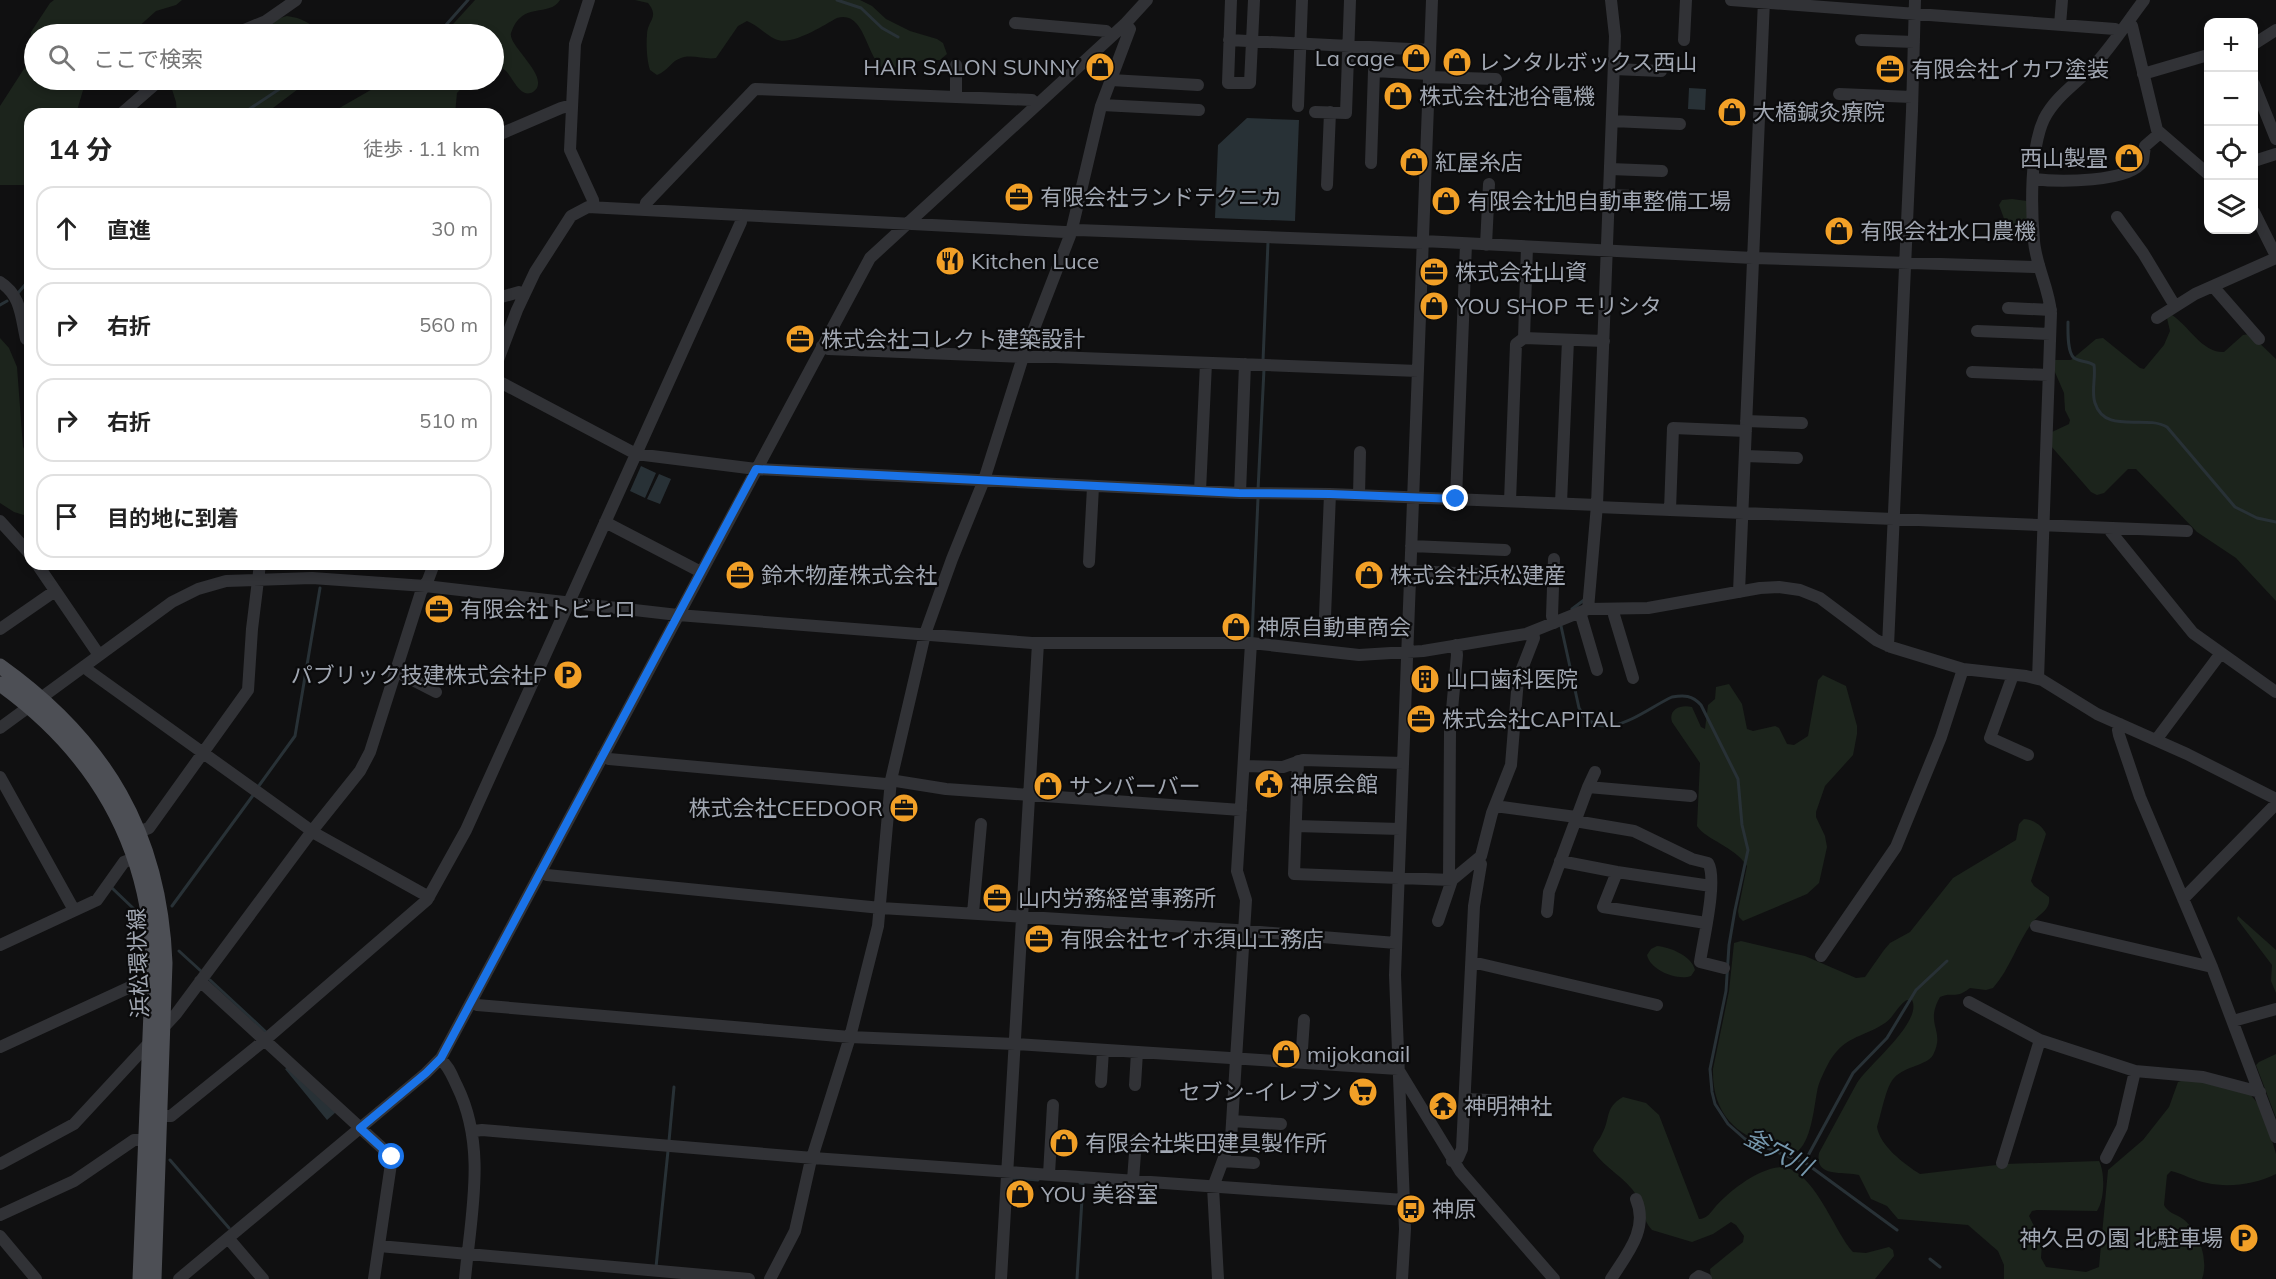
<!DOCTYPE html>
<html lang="ja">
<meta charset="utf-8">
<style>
:root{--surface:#fff;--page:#f6f6f6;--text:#222;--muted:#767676;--line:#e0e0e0}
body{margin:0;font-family:Mulish,"Noto Sans JP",sans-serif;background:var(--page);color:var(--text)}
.controls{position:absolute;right:18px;top:18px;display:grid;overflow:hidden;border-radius:12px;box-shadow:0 3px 9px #0003}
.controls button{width:54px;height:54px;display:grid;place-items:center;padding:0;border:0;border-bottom:2px solid var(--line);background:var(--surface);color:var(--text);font:30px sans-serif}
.stop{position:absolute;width:18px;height:18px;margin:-14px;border:4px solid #1a73e8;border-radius:50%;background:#fff}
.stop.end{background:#1a73e8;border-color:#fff;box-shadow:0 2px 6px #0008}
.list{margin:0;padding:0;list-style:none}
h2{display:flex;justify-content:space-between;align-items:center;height:78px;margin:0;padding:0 24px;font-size:26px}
h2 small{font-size:20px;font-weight:400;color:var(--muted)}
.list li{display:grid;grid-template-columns:39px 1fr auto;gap:18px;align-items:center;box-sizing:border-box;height:84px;margin:0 12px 12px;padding:0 12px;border:2px solid var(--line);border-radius:18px}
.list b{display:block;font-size:22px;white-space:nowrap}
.list em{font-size:20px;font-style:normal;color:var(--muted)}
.icon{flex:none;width:33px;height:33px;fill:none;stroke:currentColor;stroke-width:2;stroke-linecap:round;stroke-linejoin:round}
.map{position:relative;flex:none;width:2276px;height:1279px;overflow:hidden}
.search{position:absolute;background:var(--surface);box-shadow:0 3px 9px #0003;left:24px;top:24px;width:480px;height:66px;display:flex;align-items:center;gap:15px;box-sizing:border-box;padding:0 21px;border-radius:33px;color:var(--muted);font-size:22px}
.panel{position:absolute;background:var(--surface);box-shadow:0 3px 9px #0003;left:24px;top:108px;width:480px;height:462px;border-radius:18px}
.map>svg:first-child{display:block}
</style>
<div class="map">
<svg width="2276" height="1279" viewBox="0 0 2276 1279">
<rect width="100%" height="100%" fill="#101011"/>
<path fill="#1c241c" d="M54,0H182L176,5L156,11L136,29H125L119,34H34V80H86L76,114H30V185H0V106L29,61L31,32L50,3Z
M475,0H560C549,18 522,0 511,33C508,44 540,69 538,84C538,87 536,90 533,92C520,99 513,78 506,71C503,68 498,67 494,67V34H444Z
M635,0H860L872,6L886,19L910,31L937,39L943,43L947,54L940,60H923L885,70C865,58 866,10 837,18C822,26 791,47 775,39C765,34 757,25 747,21L738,26L716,58C705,60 692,54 681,58C671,61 668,71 657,75L650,70C647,61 646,45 647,35C647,20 660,18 648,3Z
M287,16C302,18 311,23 321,34H264C267,25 277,18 287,16Z
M169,80H310L265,114H177L176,102Z
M388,80H469L457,93L455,114H329Z
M2012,199L2027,201L2028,228L2022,234L2014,235L2009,232L1999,205L2002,200Z
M2172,315C2189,326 2202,353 2224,352L2243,335L2250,334L2276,359V601L2236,558L2197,532L2136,469H2128L2104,493L2097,495L2091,492L2051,446L2052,432L2069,424L2070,420L2065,410L2064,393L2054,370L2055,360H2071L2096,339L2103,338L2140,368L2144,369L2164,345L2170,331L2167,318Z
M0,338L9,348L17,367L23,447L27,454L30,455V517L14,512L0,503Z
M1823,675L1846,686L1857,726V734L1853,755L1825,786L1816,812V817L1825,836L1827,847L1819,883L1807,894L1743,921L1739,917L1738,911L1747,866C1734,846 1706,840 1697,826L1700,763L1672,722C1668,709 1681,704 1692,707L1701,727L1705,729L1708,705L1715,699L1716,687L1729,684L1742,704L1747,729L1753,731L1775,726L1779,728L1787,744L1794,745L1808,736L1818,680Z
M2024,819C2032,819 2043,826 2046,834L2031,881L2034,886L2049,897C2051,910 2039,914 2032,923C2017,943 2010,969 1993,988L1986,990L1970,988C1955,1000 1952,991 1940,997C1924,1025 1946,1030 1933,1055C1928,1065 1905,1066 1894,1078C1886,1086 1881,1115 1877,1127C1880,1146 1904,1164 1920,1174L2005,1164L2099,1161C2105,1172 2105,1199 2097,1211L2037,1210L2032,1211L2029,1216L2042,1242L2041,1258L2046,1267L2086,1272L2099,1267L2108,1170L2143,1140L2169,1107L2178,1082L2190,1078L2250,1094L2259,1105L2270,1133L2276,1154V1174C2256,1184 2229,1188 2207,1183C2195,1181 2183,1174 2171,1171L2167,1175L2164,1205C2168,1213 2176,1214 2183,1219C2199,1231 2209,1260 2202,1279H2004V1265L1998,1251L1968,1225L1898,1219L1887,1206L1871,1199L1859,1175C1844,1171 1814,1178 1819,1153L1857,1083C1868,1065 1923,1022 1912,1000H1907C1898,1005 1894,1017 1885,1023C1861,1039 1843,1035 1827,1066C1823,1074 1818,1084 1817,1092C1814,1107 1811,1144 1796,1152C1789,1152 1781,1149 1774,1147C1734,1135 1712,1112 1713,1069L1729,991L1734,943L1741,941L1805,956L1856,978L1865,977L1884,950L1890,943L1910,932L1953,878L2016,840L2019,824Z
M2238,916L2276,950V993L2271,981L2272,965L2237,919Z
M1657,946C1670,947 1692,956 1695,970L1691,976C1677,981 1650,970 1647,955L1651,949Z
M2276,1054V1118L2256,1065L2259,1062Z
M1623,1097L1646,1103L1659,1115L1699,1219C1707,1219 1711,1212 1716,1206C1731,1190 1753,1173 1774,1168C1811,1159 1833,1231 1853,1252L1866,1253L1889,1247L1893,1250L1894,1256L1875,1279H1711L1710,1269L1743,1242L1744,1236L1736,1225L1731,1222L1713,1234L1692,1242L1652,1230C1642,1220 1644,1207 1637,1196C1626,1178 1605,1168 1593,1151C1594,1144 1599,1141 1602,1134C1611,1118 1604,1108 1623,1097Z"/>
<path fill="#283136" d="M1689,88L1706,89L1705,110L1688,109Z
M1247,118L1299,120L1295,221L1215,218L1218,145Z
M641,466L656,473L645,498L630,491Z
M659,474L671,479L660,504L647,499Z
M288,1067L336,1112L327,1120L285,1069Z"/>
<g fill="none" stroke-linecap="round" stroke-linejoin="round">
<path stroke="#283136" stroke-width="3" d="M837,0L861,8L882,28L898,37
M438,34L468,0
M242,114L293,80
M18,293L30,279
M0,305L7,301
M2068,322C2068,331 2067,352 2074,358C2080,362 2088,361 2094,365C2096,378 2091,391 2095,403C2105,435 2145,414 2167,427L2235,507L2257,518L2276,522
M1263,361L1268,242
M1258,490L1264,369
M1572,609L1584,600
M1561,626L1579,708C1601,749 1645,709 1672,697C1684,695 1692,695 1701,705L1738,779L1742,825L1748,850L1735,910L1729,945L1726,991L1710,1069L1712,1092L1715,1104L1728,1124L1745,1139L1807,1164L1897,1230
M1252,637L1258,498
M258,787L295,736L320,588
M112,888L134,909
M172,906L254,794
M179,951L202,972
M210,980L267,1033
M669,1141L674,1087
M170,1160L229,1228
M1804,1163L1853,1073L1887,1038L1916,990L1947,961
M1012,1178L1038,1180
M1930,1259L1940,1267
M656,1267L668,1151
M1077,1279L1083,1183H1080"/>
<path stroke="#313236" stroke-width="12" d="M589,0L575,44L570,150L593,200L594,207
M1231,0L1228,83H1250L1254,0
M1731,0L2115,29L2120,32
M1015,23L1106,31L1111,36
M2127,23L2132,26L2157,130L2208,174
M2060,25L2062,0
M241,34L244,30L266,21L296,0
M1229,40L1430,50
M1684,40L1686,0
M1861,40L1914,42
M2254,44L2276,30
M956,65V97
M1614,69L1661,71
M2143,74L2208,55
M1429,77L1496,79
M1111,80L1198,85
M2254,84L2276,139
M1839,94L1912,97
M1102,105L1199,110
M1298,106L1302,0
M1315,112L1346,113L1350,0
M121,114L160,80
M1612,121L1680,124
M498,135L561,108L572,105
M2254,161L2276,154
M1371,163L1374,71L1429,74
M1610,169L1662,171
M2034,179C2057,182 2130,183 2143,161L2145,146L2160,133
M1327,185L1330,112
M1609,195L1661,197
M645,209L646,203L755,89L1032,100L1036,105
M2254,212L2276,256
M2117,217L2143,253L2175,306
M1423,241L1753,258L2034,267L2039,265
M1486,245L1489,184
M0,282C21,295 21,317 26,339
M2214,286L2217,291L2259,339
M498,298L519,292L524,294
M2008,308L2051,310
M2157,318L2195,294L2276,258
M1977,331L2050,334
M1524,338L1527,247
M822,346L828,349L1023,357H1055L1418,371
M498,360L517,310L535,272L571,216L588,207L1065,232L1077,230L1423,243
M1972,372L2048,375
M498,381L636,454L756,469L1240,493L1330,494L1597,505
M1746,421L1802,423
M1745,456L1797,458
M1200,491L1206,363
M1240,493L1245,364
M1359,495L1360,452
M1456,499L1466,244
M1510,501L1516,344L1524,338L1604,341
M1561,503L1568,340
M1597,507L2187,531
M1670,510L1673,428L1746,431
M0,521L30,554
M605,522L701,572
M2111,528V532L2193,633L2276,692
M1411,546L1505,550
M1554,559L1552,616L1554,623
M1089,562L1093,487
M37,564L99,655
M1410,571L1481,574
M1739,592L1764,0
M1588,609L1597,505L1615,36L1611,0
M1614,609V615L1633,678
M1580,612L1597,670
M1325,616L1330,494
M0,629L55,591
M1888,646L1912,111L1915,0
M85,666L89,671L316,834L429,897
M395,671L436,692
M2013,675L1990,738L2028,755
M2038,679L2051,313C2049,288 2036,266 2034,241C2031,208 2030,149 2044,119C2056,95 2079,82 2097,62C2114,43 2128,21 2144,0
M2120,724L2118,730L2119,735L2140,797L2212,967L2276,1137
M0,728L172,602L198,589L226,581L312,578L425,586L678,615L1032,643H1251L1359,655L1423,651L1526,634L1588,609L1648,608L1760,588L1779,587L1800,590L1820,598L1876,640L1891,647L1963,669L2026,676L2042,680L2097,714L2187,754L2276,799
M2156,740L2221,653
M603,755L609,759L886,784L896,781L946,789L1241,810
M1298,761L1294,874L1452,880L1481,856L1492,813L1511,765L1518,679L1534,638L1533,632
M1244,766L1283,767L1303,760L1403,763
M0,777L74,910
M1588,787L1595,772
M1495,806L1576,817
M1575,821L1634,831L1692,859L1708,863C1718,879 1703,941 1700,962L1724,968
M1296,826L1400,829
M138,832L149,828L248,690L252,629L260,564
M1560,861L1617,872L1711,886
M541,871L547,875L881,908L1236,930L1396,943
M1617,872L1603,907L1706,923
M1449,879L1450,732L1457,655L1456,645
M2183,899L2276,804
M1547,912L1549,892L1588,787L1691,796
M973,913L981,824
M1438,921L1452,880
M2036,926L2212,967
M0,945L97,900L124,862L135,858
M1821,956L1896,847L1941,737L1963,669
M1472,962L1657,1005
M200,981L392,1157L374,1279
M471,1002L477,1005L850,1037L1015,1044L1398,1069L1460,1171L1554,1279
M1969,1002L2040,1040L2135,1071L2203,1077L2260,1092
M2233,1021L2276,1009
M0,1047L141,982H152
M440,1059C449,1066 452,1076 457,1086C487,1147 471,1213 465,1279
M1301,1063L1304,1020
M1101,1082L1103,1050
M1135,1085L1137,1052
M1466,1099L1511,1101
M159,1116H171L265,1040L427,900L466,830L741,222V215
M1232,1121L1281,1124
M474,1131L482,1130L813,1158L1404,1200
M2106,1158L2122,1127L2135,1071
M1223,1161L1254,1163
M1452,1161L1458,1158L1462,1149L1474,906L1481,864L1477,860
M2002,1163L2040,1040
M0,1164L74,1124L176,1014L312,831L360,771L370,752L421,592L428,580L434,564
M1049,1174L1053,1105
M1133,1180L1136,1140
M0,1215L74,1181L134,1140H146
M0,1236L36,1279
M228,1238L263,1279
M379,1246L749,1279
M179,1279L426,1073L441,1058L870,258L1125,24L1147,0
M770,1279L795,1231L810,1164L850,1037L878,926L891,780L925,634L952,559L984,480L1023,357L1071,233L1101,106L1130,29L1125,24
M1001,1279L1038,643
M1218,1279L1213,1187L1231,1139L1246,900L1237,871L1251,643
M1402,1279L1405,1229L1395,975L1432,0
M1611,1279C1627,1254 1649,1229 1636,1199
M1695,1279L1699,1276L1706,1279"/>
<path stroke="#4d4f55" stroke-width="15" d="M0,666C105,741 160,833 165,963L154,1279
M0,684C96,753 149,844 153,963L140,1279"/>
</g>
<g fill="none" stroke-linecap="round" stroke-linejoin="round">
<path stroke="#1a73e8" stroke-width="8" d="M392,1157L360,1128L426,1073L441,1058L756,469L1239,493L1330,494L1456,499"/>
</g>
<defs>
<g id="shop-disc" transform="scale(1.5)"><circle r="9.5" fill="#f2a027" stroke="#0b0b0c"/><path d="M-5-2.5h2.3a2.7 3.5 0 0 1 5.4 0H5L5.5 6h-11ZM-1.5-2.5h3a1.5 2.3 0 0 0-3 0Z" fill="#111"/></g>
<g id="office-disc" transform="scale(1.5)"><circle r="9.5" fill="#f2a027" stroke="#0b0b0c"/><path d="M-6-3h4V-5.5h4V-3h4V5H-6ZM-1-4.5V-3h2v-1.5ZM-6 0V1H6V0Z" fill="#111"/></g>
<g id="restaurant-disc" transform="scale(1.5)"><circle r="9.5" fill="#f2a027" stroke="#0b0b0c"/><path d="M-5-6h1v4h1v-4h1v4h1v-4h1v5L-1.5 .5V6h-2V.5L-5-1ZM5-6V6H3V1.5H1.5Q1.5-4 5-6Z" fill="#111"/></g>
<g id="parking-disc" transform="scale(1.5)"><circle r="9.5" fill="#f2a027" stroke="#0b0b0c"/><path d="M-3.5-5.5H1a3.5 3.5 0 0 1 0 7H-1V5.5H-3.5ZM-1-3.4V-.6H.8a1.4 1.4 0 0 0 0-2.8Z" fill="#111"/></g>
<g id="building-disc" transform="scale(1.5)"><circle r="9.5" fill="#f2a027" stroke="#0b0b0c"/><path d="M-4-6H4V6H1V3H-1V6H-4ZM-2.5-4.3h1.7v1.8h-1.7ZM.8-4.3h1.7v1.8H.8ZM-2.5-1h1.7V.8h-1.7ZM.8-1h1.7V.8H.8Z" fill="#111"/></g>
<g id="civic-disc" transform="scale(1.5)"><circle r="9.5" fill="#f2a027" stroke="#0b0b0c"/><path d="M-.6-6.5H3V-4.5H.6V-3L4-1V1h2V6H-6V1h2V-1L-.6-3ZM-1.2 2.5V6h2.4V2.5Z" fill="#111"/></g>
<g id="supermarket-disc" transform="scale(1.5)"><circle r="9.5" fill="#f2a027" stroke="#0b0b0c"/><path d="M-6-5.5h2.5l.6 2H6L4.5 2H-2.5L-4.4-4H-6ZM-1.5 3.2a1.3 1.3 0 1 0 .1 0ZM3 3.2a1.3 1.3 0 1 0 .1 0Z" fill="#111"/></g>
<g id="temple-disc" transform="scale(1.5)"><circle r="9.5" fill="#f2a027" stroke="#0b0b0c"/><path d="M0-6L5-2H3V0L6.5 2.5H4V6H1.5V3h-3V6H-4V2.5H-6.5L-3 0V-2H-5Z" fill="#111"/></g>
<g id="bus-disc" transform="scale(1.5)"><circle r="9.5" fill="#f2a027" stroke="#0b0b0c"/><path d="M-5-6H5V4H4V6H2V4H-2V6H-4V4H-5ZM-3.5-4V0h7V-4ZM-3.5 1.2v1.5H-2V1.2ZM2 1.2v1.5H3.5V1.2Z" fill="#111"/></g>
</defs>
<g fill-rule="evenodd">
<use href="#shop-disc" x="1416" y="58"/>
<use href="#shop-disc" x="1457" y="62"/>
<use href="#shop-disc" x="1100" y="67"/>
<use href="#office-disc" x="1890" y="69"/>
<use href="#shop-disc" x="1398" y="96"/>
<use href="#shop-disc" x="1732" y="112"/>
<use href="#shop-disc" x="2129" y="158"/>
<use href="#shop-disc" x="1414" y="162"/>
<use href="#office-disc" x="1019" y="197"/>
<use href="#shop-disc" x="1446" y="201"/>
<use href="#shop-disc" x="1839" y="231"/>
<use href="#restaurant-disc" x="950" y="261"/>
<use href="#office-disc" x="1434" y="272"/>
<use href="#shop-disc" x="1434" y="306"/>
<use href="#office-disc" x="800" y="339"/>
<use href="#office-disc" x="740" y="575"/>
<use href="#shop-disc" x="1369" y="575"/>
<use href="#office-disc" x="439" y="609"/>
<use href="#shop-disc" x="1236" y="627"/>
<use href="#parking-disc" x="568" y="675"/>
<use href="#building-disc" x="1425" y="679"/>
<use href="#office-disc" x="1421" y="719"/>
<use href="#civic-disc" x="1269" y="784"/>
<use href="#shop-disc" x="1048" y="786"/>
<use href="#office-disc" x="904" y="808"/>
<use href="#office-disc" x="997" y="898"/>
<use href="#office-disc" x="1039" y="939"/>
<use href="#shop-disc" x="1286" y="1054"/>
<use href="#supermarket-disc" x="1363" y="1092"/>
<use href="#temple-disc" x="1443" y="1106"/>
<use href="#shop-disc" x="1064" y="1143"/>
<use href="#shop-disc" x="1020" y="1194"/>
<use href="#bus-disc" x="1411" y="1209"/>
<use href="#parking-disc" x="2244" y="1238"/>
</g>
<g text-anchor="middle" stroke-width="4.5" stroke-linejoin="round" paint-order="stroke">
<g font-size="22" fill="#a1a7b2" stroke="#0b0b0c" text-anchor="start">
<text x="1395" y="66" text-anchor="end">La cage</text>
<text x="1478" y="70">レンタルボックス西山</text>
<text x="1079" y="75" text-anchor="end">HAIR SALON SUNNY</text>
<text x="1911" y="77">有限会社イカワ塗装</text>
<text x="1419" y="104">株式会社池谷電機</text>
<text x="1753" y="120">大橋鍼灸療院</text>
<text x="2108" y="166" text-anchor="end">西山製畳</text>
<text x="1435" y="170">紅屋糸店</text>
<text x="1040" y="205">有限会社ランドテクニカ</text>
<text x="1467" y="209">有限会社旭自動車整備工場</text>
<text x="1860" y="239">有限会社水口農機</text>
<text x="971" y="269">Kitchen Luce</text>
<text x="1455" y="280">株式会社山資</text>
<text x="1455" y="314">YOU SHOP モリシタ</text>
<text x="821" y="347">株式会社コレクト建築設計</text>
<text x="761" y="583">鈴木物産株式会社</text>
<text x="1390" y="583">株式会社浜松建産</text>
<text x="460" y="617">有限会社トビヒロ</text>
<text x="1257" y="635">神原自動車商会</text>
<text x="547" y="683" text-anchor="end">パブリック技建株式会社P</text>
<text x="1446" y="687">山口歯科医院</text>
<text x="1442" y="727">株式会社CAPITAL</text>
<text x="1290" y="792">神原会館</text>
<text x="1069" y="794">サンバーバー</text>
<text x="883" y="816" text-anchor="end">株式会社CEEDOOR</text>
<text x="1018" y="906">山内労務経営事務所</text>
<text x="1060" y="947">有限会社セイホ須山工務店</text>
<text x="1307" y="1062">mijokanail</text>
<text x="1342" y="1100" text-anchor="end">セブン-イレブン</text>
<text x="1464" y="1114">神明神社</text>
<text x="1085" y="1151">有限会社柴田建具製作所</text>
<text x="1041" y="1202">YOU 美容室</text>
<text x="1432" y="1217">神原</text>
<text x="2223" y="1246" text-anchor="end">神久呂の園 北駐車場</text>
</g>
<g font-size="22" fill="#a1a7b2" stroke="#0b0b0c">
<text transform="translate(138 963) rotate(-92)" y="8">浜松環状線</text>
</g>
<g font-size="24" font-style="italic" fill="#7698ae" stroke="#0b0b0c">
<text transform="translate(1778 1152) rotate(28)" y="8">釜穴川</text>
</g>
</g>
</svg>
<div class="controls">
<button>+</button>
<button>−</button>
<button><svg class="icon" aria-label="locate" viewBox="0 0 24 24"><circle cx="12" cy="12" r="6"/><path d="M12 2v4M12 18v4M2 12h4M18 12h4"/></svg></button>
<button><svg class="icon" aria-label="layers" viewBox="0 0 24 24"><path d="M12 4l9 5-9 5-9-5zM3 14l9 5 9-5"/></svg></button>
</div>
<div class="stop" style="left:392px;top:1157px"></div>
<div class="stop end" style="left:1456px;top:499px"></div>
<div class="search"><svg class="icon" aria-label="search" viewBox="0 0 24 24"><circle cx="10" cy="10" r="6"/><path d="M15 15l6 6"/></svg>ここで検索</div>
<section class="panel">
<h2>14 分<small>徒歩 · 1.1 km</small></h2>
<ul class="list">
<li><svg class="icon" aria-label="ahead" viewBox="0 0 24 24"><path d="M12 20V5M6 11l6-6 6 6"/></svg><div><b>直進</b></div><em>30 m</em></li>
<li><svg class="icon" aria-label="right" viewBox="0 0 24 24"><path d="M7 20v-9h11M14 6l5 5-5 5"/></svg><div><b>右折</b></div><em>560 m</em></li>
<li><svg class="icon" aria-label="right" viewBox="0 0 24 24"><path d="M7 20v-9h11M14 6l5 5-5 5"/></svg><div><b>右折</b></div><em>510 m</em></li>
<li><svg class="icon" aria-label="arrive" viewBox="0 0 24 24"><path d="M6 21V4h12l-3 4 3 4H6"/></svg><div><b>目的地に到着</b></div></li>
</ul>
</section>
</div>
